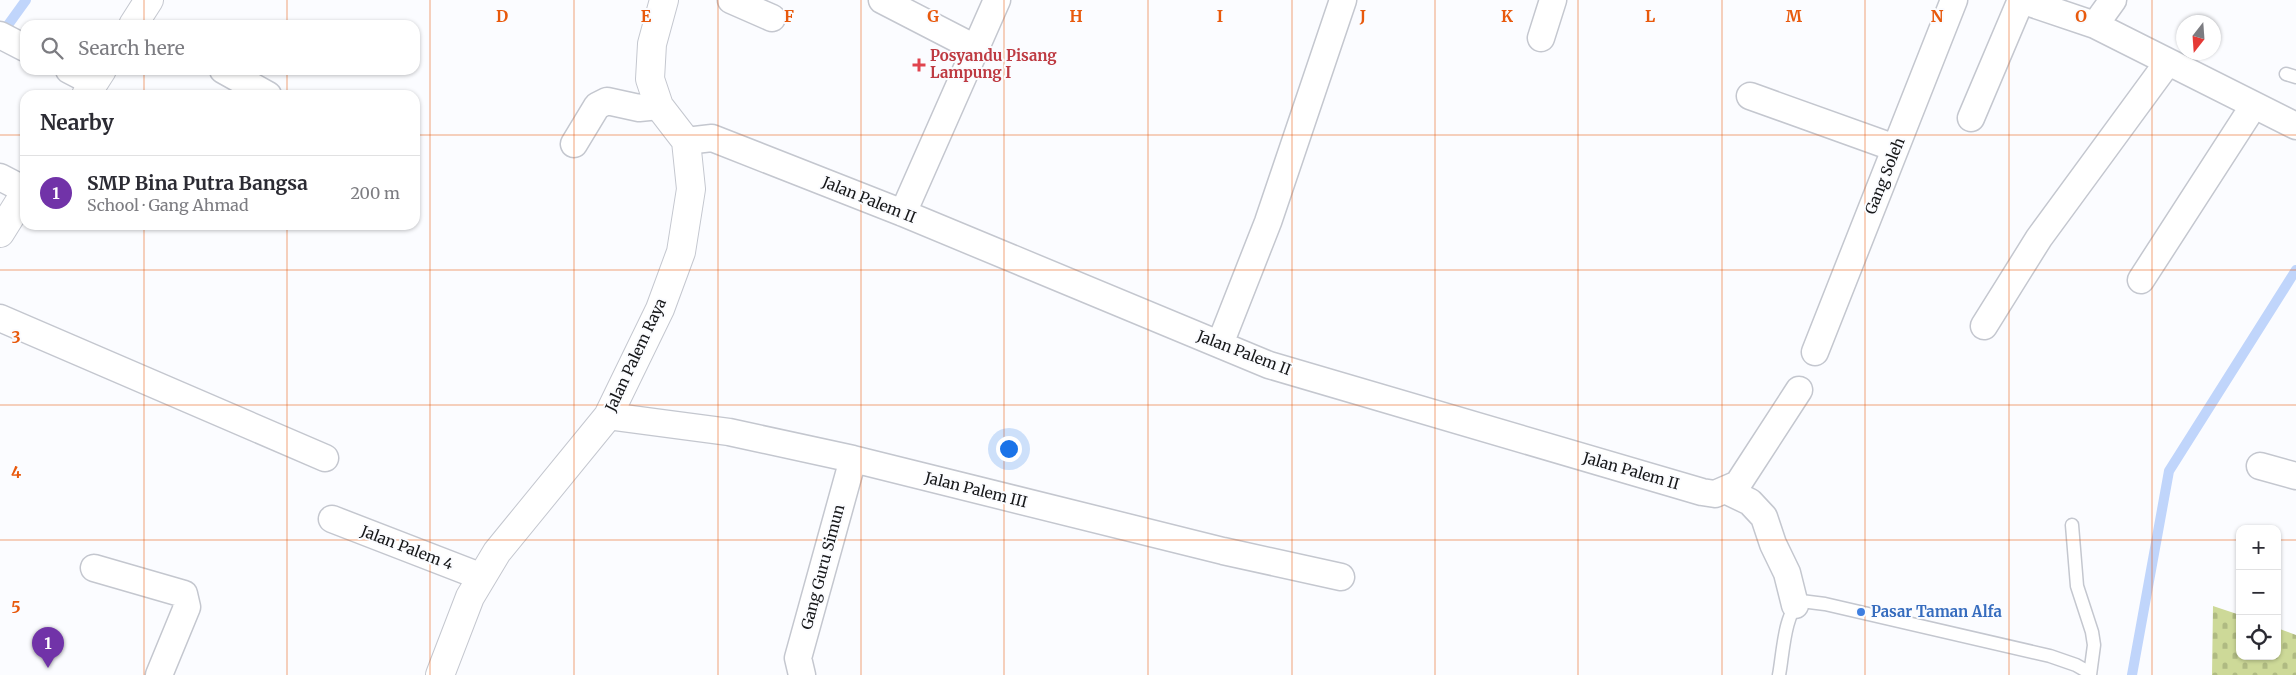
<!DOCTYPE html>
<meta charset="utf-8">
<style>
:root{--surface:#fff;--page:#f7f7f7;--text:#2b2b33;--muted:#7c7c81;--line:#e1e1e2;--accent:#7133a8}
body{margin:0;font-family:Merriweather,serif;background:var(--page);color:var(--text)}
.controls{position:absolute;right:15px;bottom:15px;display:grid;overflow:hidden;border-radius:10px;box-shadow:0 1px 4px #0004}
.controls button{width:45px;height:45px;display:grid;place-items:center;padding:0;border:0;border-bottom:1px solid var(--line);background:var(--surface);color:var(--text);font:25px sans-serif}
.compass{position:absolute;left:2176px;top:15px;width:45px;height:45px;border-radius:50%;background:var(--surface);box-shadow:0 1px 4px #0004;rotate:197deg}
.you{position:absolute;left:1008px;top:448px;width:18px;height:18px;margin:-12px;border:4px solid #fff;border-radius:50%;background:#1a73e8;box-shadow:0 0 0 8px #1a73e833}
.badge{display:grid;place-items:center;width:32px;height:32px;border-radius:50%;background:var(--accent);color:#fff;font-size:16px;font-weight:700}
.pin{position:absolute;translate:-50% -41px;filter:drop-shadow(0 1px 2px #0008)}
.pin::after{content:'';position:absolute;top:26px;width:18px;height:15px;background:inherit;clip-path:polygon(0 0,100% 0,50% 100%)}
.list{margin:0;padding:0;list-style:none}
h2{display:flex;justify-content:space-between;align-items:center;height:65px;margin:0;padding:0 20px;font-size:21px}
h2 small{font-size:16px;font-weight:400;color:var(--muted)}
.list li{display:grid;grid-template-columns:32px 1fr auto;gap:15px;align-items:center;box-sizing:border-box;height:75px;padding:0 20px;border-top:1px solid var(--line)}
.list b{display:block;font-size:19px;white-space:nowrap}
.list p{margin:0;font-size:16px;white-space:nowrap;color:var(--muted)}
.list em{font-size:16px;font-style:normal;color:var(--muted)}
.icon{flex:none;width:28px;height:28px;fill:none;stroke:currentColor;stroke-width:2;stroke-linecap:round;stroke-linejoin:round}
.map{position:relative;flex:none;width:2296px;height:675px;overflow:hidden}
.search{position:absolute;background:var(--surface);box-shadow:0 1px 4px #0004;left:20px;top:20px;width:400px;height:55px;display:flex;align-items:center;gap:12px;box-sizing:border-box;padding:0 18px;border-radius:15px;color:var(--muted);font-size:19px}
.panel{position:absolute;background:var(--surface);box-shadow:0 1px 4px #0004;left:20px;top:90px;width:400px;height:140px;border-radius:15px}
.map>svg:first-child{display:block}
</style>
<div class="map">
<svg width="2296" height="675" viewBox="0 0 2296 675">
<defs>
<pattern id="cemetery-stones" width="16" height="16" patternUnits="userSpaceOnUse" patternTransform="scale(1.25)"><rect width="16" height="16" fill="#cdd998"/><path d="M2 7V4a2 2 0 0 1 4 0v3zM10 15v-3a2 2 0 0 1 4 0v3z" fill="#afba82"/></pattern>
</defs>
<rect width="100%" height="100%" fill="#fbfcff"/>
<path fill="url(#cemetery-stones)" d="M2213,606L2240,615V656H2277V628L2296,635V675H2212Z"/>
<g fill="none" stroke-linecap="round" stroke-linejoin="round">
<path stroke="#c0d5fb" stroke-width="10" d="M0,36L26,0
M2132,675L2169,471L2296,270"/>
<g stroke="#c4c7cf" stroke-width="15">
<path id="lane" d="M2286,74L2296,77
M2072,525L2077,586L2092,632L2094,645L2090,675
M1779,675C1783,655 1784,612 1801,601L1825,604L2050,656L2076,665L2090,673"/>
</g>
<g stroke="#c4c7cf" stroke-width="29">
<path id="street" d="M731,0L772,18
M882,0L975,48
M2021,0L2095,25L2296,126
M2095,25L2113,0
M0,35L25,48
M1541,38L1553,0
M69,70L94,83
M223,70L268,95
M1750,96L1895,148
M1971,118L2021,0
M686,141L712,138L903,213L1269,365L1702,492L1715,494L1738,484L1799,390
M574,144L597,106L607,101L639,108L659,106
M0,177L25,190
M903,213L997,0
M2141,280L2254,105
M0,318L325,458
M1984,326L2039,238L2168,62
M1220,344L1268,222L1343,0
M1815,352L1954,0
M608,416L729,432L853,459L1223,551L1341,577
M2260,466L2296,476
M1725,490L1750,502L1764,517L1773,544L1787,573L1795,605
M332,519L482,577
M94,568L184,594L187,607L159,675
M802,675L798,658L853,459"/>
</g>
<g stroke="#c4c7cf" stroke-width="30">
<path id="secondary" d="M133,25L149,0
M86,95L102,70
M0,233L25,193
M440,675L470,597L497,552L608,416L660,309L681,252L691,189L686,141L659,106L650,79L652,44L664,0"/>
</g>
<use href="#lane" stroke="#fff" stroke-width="12"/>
<use href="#street" stroke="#fff" stroke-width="26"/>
<use href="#secondary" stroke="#fff" stroke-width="28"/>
</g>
<path fill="none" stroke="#e8590c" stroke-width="1" stroke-opacity="0.55" d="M144,0V25M287,0V25M430,0V675M574,0V675M718,0V675M861,0V675M1004,0V675M1148,0V675M1292,0V675M1435,0V675M1578,0V675M1722,0V675M1865,0V675M2009,0V675M2152,0V675M144,70V95M287,70V95M0,135H25M415,135H2296M144,225V675M287,225V675M0,270H2296M0,405H2296M0,540H2240M2277,540H2296"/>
<path fill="#e0444e" stroke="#fbfcff" stroke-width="2" d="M916.5 57.5h5v5h5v5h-5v5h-5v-5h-5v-5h5z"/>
<circle fill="#3f7fe0" stroke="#fbfcff" stroke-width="2" cx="1861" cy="612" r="5"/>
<g text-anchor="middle" stroke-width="4" stroke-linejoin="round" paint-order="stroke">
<g font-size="15" font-weight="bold" fill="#be3a42" stroke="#fbfcff" text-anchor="start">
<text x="930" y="61">Posyandu Pisang<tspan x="930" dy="17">Lampung I</tspan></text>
</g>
<g font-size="15" fill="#17181a" stroke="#fbfcff">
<text transform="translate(1885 176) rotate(-68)" y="5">Gang Soleh</text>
<text transform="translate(869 200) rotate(22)" y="5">Jalan Palem II</text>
<text transform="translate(1244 353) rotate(21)" y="5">Jalan Palem II</text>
<text transform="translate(636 355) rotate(-65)" y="5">Jalan Palem Raya</text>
<text transform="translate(1631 471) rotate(16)" y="5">Jalan Palem II</text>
<text transform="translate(976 490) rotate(14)" y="5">Jalan Palem III</text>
<text transform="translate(407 548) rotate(21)" y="5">Jalan Palem 4</text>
<text transform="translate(823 567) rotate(-75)" y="5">Gang Guru Simun</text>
</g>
<g font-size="15" font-weight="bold" fill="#366cbe" stroke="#fbfcff" text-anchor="start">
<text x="1871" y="617">Pasar Taman Alfa</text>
</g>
</g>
<g font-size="16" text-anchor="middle" font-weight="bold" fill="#e8590c" stroke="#fbfcff" stroke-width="4" stroke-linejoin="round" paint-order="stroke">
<text x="502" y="22">D</text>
<text x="646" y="22">E</text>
<text x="789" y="22">F</text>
<text x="933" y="22">G</text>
<text x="1076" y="22">H</text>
<text x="1220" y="22">I</text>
<text x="1363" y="22">J</text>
<text x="1507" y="22">K</text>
<text x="1650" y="22">L</text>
<text x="1794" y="22">M</text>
<text x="1937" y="22">N</text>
<text x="2081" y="22">O</text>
<text x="16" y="343">3</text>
<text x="16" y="478">4</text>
<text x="16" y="613">5</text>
</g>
</svg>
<div class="controls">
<button>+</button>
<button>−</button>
<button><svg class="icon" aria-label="locate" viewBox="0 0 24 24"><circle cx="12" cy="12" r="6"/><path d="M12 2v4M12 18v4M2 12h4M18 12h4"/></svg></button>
</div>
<svg class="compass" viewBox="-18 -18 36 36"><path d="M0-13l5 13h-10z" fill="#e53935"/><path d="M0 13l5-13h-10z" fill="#7c7c81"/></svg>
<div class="you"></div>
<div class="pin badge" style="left:48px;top:668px">1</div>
<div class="search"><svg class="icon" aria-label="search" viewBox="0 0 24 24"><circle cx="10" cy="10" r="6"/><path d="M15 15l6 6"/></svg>Search here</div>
<section class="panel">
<h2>Nearby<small></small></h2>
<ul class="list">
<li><span class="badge">1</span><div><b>SMP Bina Putra Bangsa</b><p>School · Gang Ahmad</p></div><em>200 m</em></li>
</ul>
</section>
</div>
